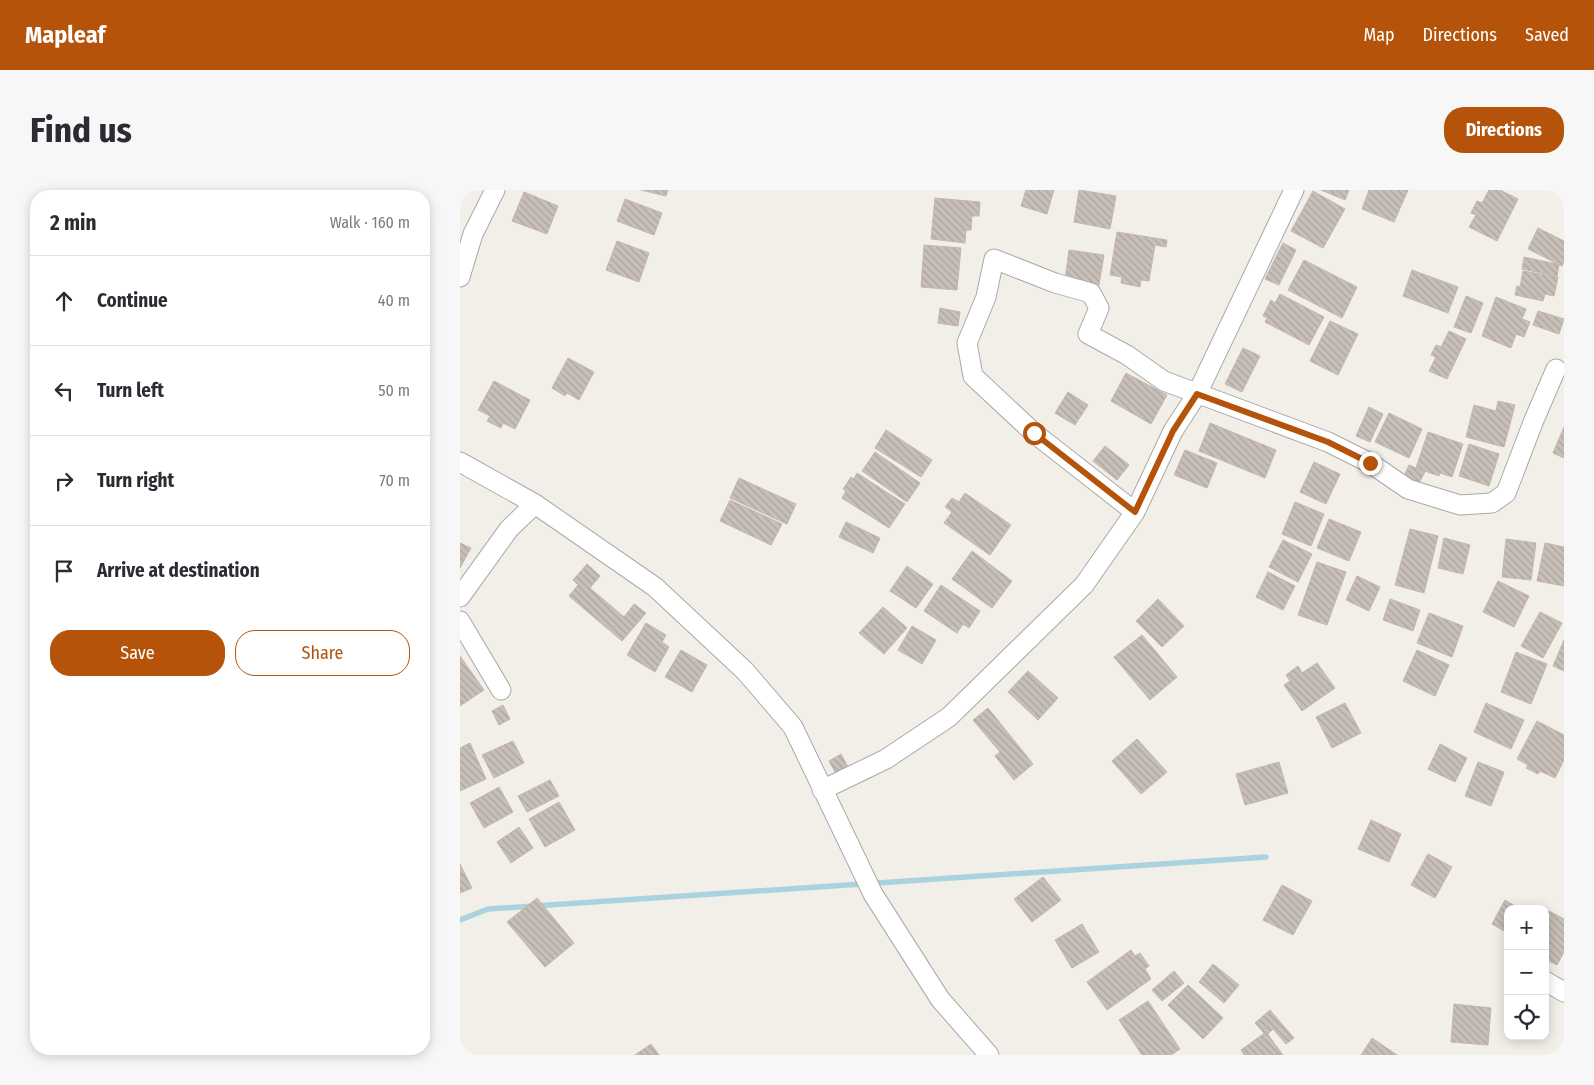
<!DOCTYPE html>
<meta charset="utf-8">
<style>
:root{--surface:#fff;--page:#f7f7f7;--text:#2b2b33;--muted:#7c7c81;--line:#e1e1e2;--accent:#b45309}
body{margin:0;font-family:"Fira Sans Condensed",sans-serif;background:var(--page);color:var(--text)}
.controls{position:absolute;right:15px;bottom:15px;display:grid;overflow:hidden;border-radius:10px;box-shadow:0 2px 12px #0003}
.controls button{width:45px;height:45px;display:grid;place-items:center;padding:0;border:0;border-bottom:1px solid var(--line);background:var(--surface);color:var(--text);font:25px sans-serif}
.stop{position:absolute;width:15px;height:15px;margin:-11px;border:4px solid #b45309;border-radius:50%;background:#fff}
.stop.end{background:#b45309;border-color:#fff;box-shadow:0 1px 5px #0008}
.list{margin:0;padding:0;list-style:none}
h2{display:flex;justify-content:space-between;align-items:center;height:65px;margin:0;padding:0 20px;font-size:21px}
h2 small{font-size:16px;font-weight:400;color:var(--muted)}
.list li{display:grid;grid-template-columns:32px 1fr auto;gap:15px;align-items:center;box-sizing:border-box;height:90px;padding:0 20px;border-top:1px solid var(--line)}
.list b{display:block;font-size:19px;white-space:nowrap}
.list em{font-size:16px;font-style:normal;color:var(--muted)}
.actions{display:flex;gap:10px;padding:15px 20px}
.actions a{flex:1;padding:11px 0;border:1px solid var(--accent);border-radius:20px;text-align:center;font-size:18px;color:var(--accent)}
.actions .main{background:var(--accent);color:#fff}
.icon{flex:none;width:28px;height:28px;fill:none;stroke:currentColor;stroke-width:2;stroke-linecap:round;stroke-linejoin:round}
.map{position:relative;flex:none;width:1104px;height:865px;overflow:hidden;border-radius:20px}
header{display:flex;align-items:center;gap:30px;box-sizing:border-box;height:70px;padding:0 25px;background:var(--accent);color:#fff}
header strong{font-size:24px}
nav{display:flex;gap:28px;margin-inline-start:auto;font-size:18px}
.intro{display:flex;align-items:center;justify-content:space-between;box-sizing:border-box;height:120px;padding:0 30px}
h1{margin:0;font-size:35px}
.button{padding:12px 22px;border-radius:20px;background:var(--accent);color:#fff;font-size:18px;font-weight:700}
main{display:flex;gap:30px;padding:0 30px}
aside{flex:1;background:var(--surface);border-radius:20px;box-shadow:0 2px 12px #0003}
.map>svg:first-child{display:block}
</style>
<header>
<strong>Mapleaf</strong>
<nav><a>Map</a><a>Directions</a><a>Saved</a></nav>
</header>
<div class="intro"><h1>Find us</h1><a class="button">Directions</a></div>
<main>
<aside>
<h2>2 min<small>Walk · 160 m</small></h2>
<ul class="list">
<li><svg class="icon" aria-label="ahead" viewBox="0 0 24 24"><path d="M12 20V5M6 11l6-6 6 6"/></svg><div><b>Continue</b></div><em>40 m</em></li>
<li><svg class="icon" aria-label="left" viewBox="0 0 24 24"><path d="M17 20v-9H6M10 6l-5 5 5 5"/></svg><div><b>Turn left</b></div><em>50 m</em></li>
<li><svg class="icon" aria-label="right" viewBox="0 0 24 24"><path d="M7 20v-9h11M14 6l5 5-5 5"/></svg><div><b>Turn right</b></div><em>70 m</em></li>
<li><svg class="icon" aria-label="arrive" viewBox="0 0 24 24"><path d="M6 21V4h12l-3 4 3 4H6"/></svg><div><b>Arrive at destination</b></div></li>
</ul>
<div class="actions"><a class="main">Save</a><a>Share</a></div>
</aside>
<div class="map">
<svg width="1104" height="865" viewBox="0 0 1104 865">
<defs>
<pattern id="building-back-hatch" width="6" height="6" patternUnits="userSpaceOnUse" patternTransform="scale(1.25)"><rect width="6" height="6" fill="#c7bfb8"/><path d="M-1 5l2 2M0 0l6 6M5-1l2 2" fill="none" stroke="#aba49e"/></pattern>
</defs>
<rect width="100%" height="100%" fill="#f2efe9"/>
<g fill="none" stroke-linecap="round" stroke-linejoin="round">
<path stroke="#aad3df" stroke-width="5.5" d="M0,730L28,719L806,667"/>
</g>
<path fill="url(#building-back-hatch)" stroke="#c4b6ab" d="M181,0H208L206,6Z
M566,0H594L587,24L561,16Z
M619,0L656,6L650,39L614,32Z
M861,0H889L885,10Z
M909,0H948L934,32L902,19Z
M1029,0H1040L1058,9L1037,51L1009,37L1016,25L1011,23L1017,11L1022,13Z
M853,1L885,19L863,58L831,41Z
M64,2L98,16L87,44L52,31Z
M475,8L520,12L519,26H512L511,40H506L505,53L471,49Z
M165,9L202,23L194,45L157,31Z
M1078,38L1104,51V72L1102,76L1068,59Z
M657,42L707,50L706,57L695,55L689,91L681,90L680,97L661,93L662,87L650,85Z
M157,51L189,63L179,92L146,80Z
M823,53L836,60L819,95L805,89Z
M464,55L501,58L497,100L461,97Z
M609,60L644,65L639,95L605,90Z
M1064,67L1097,74L1099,75L1097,86L1062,79Z
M844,70L897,97L882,128L828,100Z
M952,80L998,97L988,123L943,106Z
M1063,81L1098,87L1094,106L1085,104L1083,111L1055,105L1057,96L1060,97Z
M820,104L864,127L849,155L805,132L807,128L803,126L811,110L815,113Z
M1006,106L1023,113L1011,143L994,137Z
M1036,107L1066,119L1062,129L1070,132L1064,147L1056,144L1051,158L1022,146Z
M480,118L500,122L498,136L478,133Z
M1078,121L1104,129L1099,144L1073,135Z
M870,131L898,144L878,185L850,171Z
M989,141L1006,149L987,189L969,181L976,167L971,165L976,155L981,157Z
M783,158L800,166L782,202L765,194Z
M108,168L134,182L119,210L107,203L105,206L92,198Z
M666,183L707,205L691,234L651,211Z
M34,191L70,210L55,239L43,233L41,238L27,231L30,226L18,220Z
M608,202L628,215L615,235L595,223Z
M1038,211L1055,215L1044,257L1006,247L1014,215L1036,221Z
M909,217L923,224L910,252L896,246Z
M929,223L962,239L949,268L915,252Z
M750,233L816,260L805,288L739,261Z
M1104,237V268L1093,263Z
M426,240L472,270L461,287L415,258Z
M968,242L1003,254L992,287L980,283L979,286L956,278Z
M1009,254L1039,264L1029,296L999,286Z
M645,256L669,275L657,290L633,271Z
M725,260L757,273L747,298L714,285Z
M415,262L460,293L447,312L402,281Z
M854,272L880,284L866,314L840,302Z
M949,275L965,282L959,293L944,286Z
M397,283L445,314L429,338L382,308L386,301L383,299L391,287L394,289Z
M279,288L336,314L327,334L270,308Z
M505,303L551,335L530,365L484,333L492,322L485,317L492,308L499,312Z
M270,310L322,334L311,355L260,331Z
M835,312L864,324L851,356L822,344Z
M869,329L901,342L889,371L857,358Z
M386,332L420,348L413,363L379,347Z
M950,339L978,346L964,403L935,395Z
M984,348L1010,355L1003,384L978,378Z
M1046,349L1076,353L1071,390L1042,387Z
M823,350L852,364L838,392L809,377Z
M0,353L11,358L0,378Z
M1085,353L1104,357V396L1077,391Z
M512,361L552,391L532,418L492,389Z
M857,372L886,382L867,435L838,425Z
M127,374L140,386L130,398L164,427L174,414L186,423L162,451L109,406L118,395L113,390Z
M447,376L473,394L456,418L430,401Z
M808,382L835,396L823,420L796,407Z
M897,386L920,397L909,421L886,410Z
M1038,391L1069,406L1054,437L1023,422Z
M481,395L520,421L509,438L503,434L497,443L464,421Z
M698,409L724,436L702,457L676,431Z
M930,409L960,420L953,441L923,430Z
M423,417L447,438L424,464L399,443Z
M1080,422L1102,433L1083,468L1061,456Z
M969,423L1003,436L992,467L957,453Z
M186,433L206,445L202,452L209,457L195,482L167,465Z
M452,436L476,450L462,474L438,460Z
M682,445L717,487L690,510L654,467Z
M1104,450V481L1093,476Z
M221,460L247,475L232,502L205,487Z
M957,460L989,475L975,506L943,491Z
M1056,462L1087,474L1071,514L1041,502Z
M0,466L24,500L0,516Z
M857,473L875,498L842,521L824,495L830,491L826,485L838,476L842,483Z
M568,481L598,508L578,530L548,502Z
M885,513L901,543L872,558L856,527Z
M1026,513L1064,530L1051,559L1014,542Z
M43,515L50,529L39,535L32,521Z
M528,518L573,574L554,590L535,566L540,562L513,530Z
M1077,531L1104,545V570L1095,588L1080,581L1078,584L1066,578L1068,575L1057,569Z
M677,549L707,582L681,604L652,571Z
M53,551L64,573L34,588L22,565Z
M10,553L26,589L0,601V558Z
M980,554L1007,568L995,592L968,579Z
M381,564L388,577L376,584L369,571Z
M819,572L828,603L785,615L776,584Z
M1018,572L1044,582L1031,616L1005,606Z
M90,590L99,606L67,622L58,606Z
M39,597L53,622L24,638L10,613Z
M99,612L115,640L85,657L69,629Z
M911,630L941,644L929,672L898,659Z
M59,637L73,658L51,673L37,652Z
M968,664L992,677L975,708L951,695Z
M0,674L12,698L0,703Z
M583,687L601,710L572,732L554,709Z
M822,695L852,711L833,745L803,730Z
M77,708L114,753L85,777L47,732Z
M1045,710L1060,719H1048V743L1032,734Z
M1089,721L1104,729V762L1097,775L1085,769V729Z
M622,734L639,762L612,778L595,750Z
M671,760L675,766L680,763L689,776L685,779L691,789L647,820L627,792Z
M753,774L779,795L764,813L739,792Z
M714,781L724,793L702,811L692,800Z
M728,795L763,828L743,849L708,815Z
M688,811L720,859L711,865H682L659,830Z
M994,814L1031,818L1028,855L991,852Z
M810,820L834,848L826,854L813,839L808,844L806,841L804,843L795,833Z
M806,842L823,865H784L781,860Z
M912,848L937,865H901Z
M191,854L199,865H175Z"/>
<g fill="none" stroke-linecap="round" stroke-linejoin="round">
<g stroke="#a9a9a9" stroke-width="21">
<path id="street" d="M0,87L13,44L35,0
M0,272L75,314L195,397L285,481L333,537L413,704L480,809L529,865
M675,322L574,243L513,186L507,153L526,107L534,69L595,93L631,103L639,118L628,144L667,165L704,191L868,252L910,273L948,299L1000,315L1032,313L1046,303L1074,230L1096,179
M0,407L49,339L75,314
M0,431L41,500
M362,600L426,569L489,527L624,395L675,322L713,241L737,204L834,0
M1085,791L1104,802"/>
</g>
<use href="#street" stroke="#fff" stroke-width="19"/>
</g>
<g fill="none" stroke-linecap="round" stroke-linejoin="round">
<path stroke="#b45309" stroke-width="6" d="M574,243L675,322L713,241L737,204L868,252L910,273"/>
</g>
</svg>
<div class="controls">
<button>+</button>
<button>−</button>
<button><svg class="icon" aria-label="locate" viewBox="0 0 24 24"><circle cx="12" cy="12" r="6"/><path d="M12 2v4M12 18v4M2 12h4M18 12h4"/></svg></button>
</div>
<div class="stop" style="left:574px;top:243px"></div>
<div class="stop end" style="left:910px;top:273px"></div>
</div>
</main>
